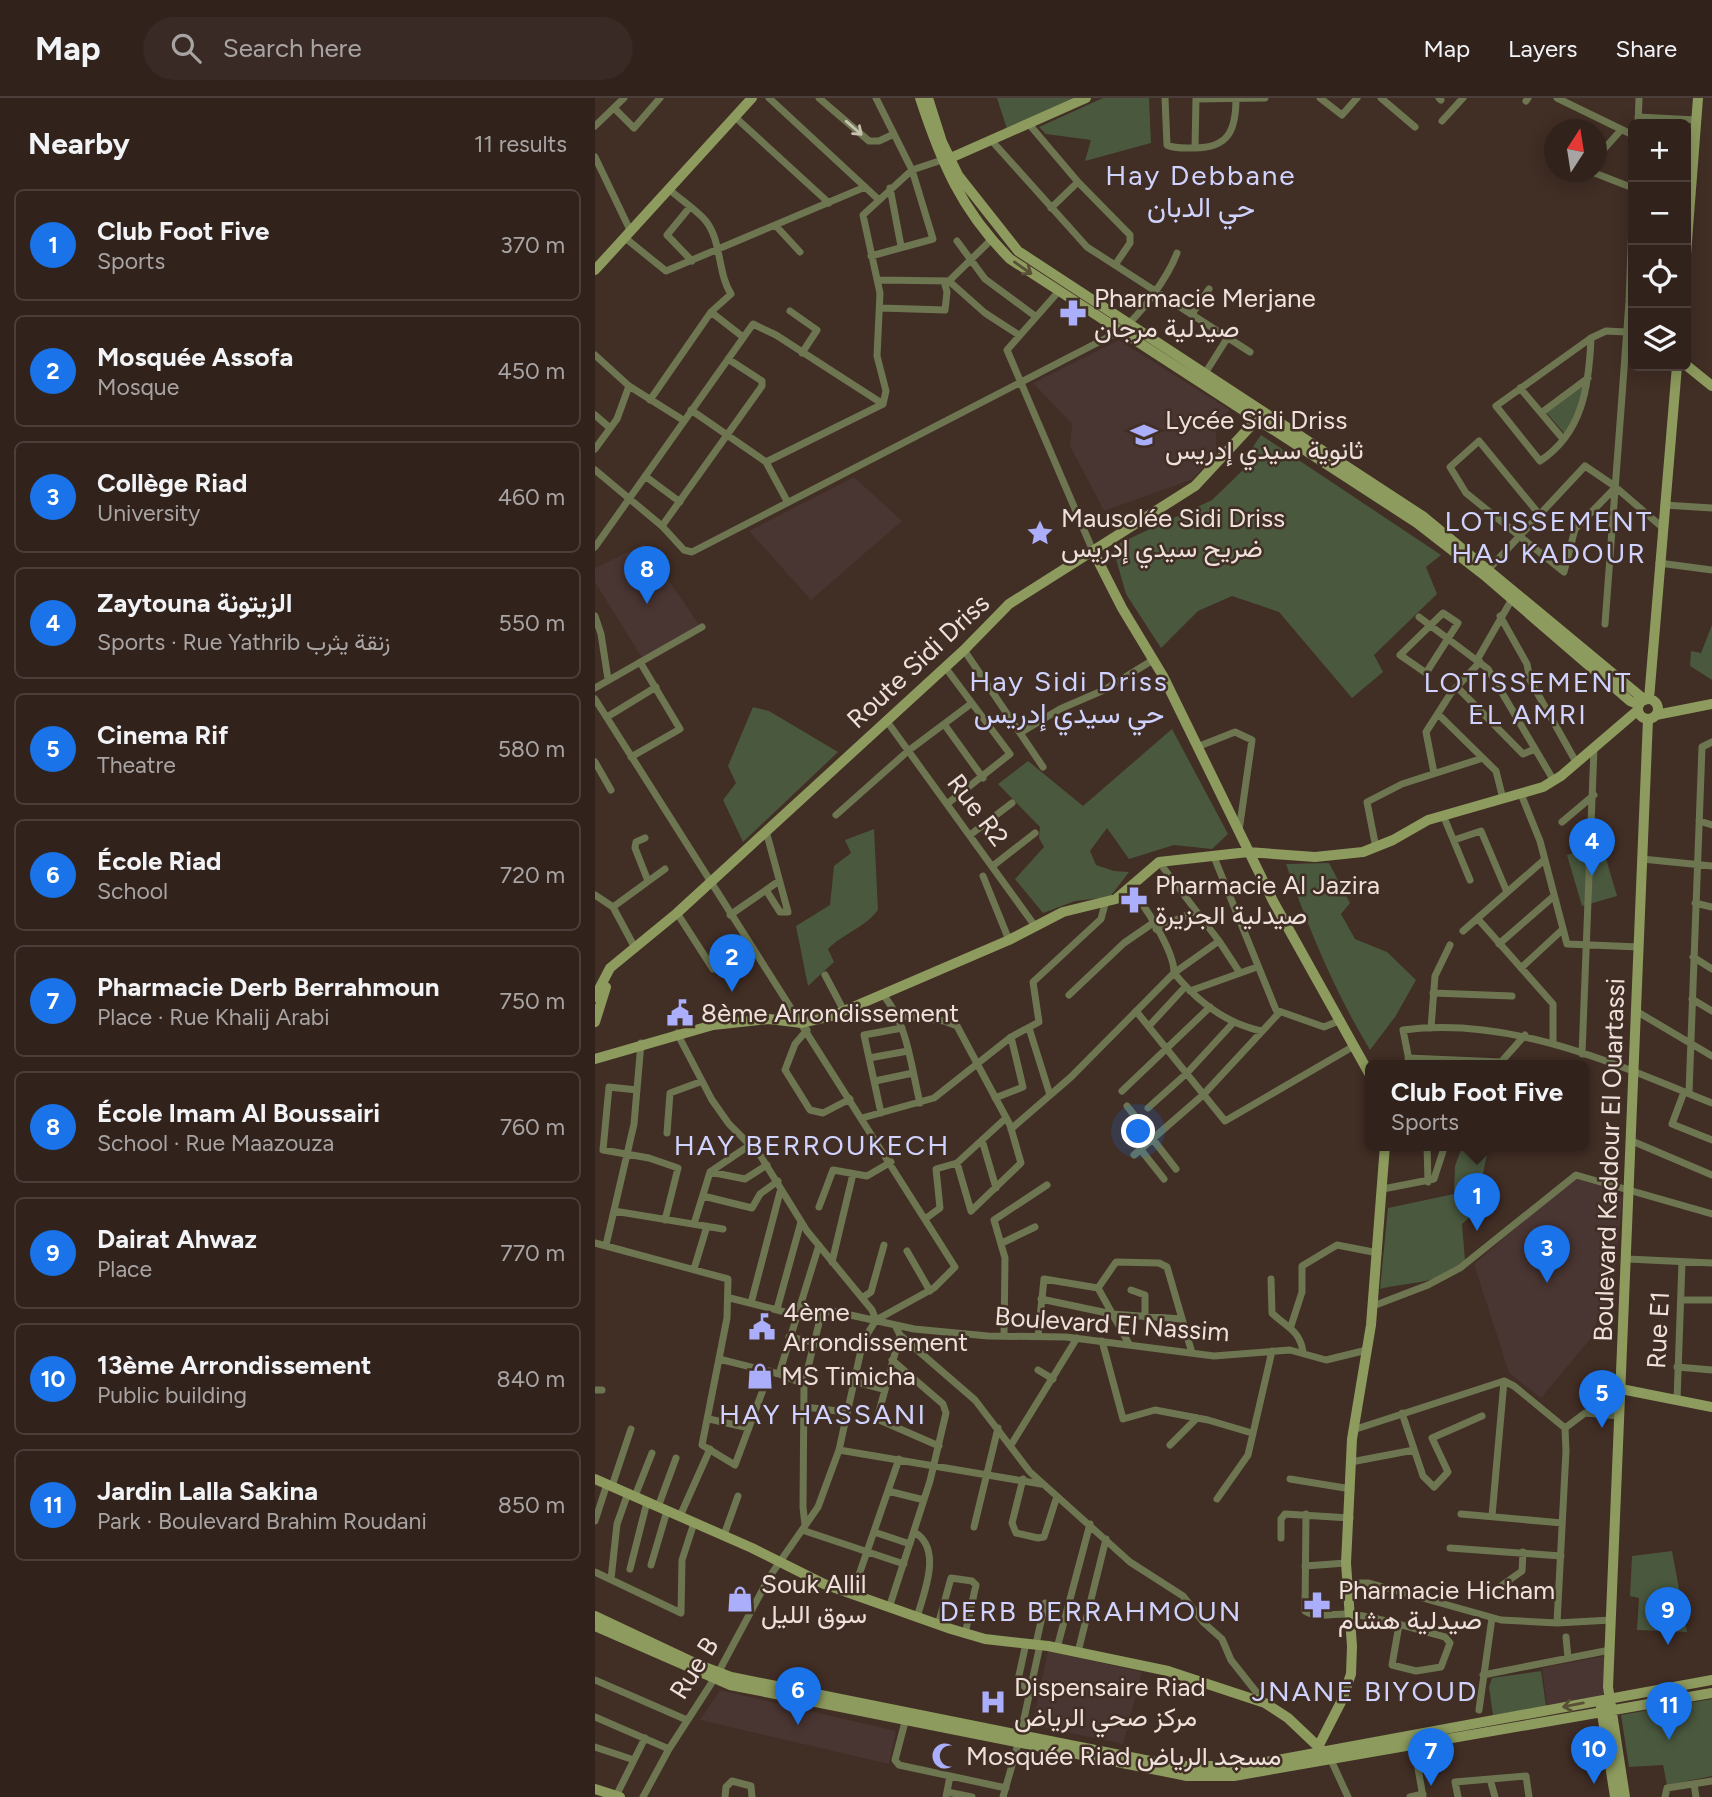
<!DOCTYPE html>
<meta charset="utf-8">
<style>
:root{--surface:#31221c;--page:#392a25;--text:#f1f3f6;--muted:#a8a4a3;--line:#4c3f3b;--accent:#1a73e8}
body{margin:0;font-family:Figtree,Vazirmatn,sans-serif;background:var(--page);color:var(--text)}
.controls{position:absolute;right:21px;top:21px;display:grid;overflow:hidden;border-radius:10px;box-shadow:0 4px 18px #0003}
.controls button{width:63px;height:63px;display:grid;place-items:center;padding:0;border:0;border-bottom:2px solid var(--line);background:var(--surface);color:var(--text);font:35px sans-serif}
.compass{position:absolute;left:949px;top:21px;width:63px;height:63px;border-radius:50%;background:var(--surface);box-shadow:0 4px 18px #0003;rotate:12deg}
.you{position:absolute;left:544px;top:1034px;width:24px;height:24px;margin:-18px;border:5px solid #fff;border-radius:50%;background:#1a73e8;box-shadow:0 0 0 10px #1a73e833}
.badge{display:grid;place-items:center;width:46px;height:46px;border-radius:50%;background:var(--accent);color:#fff;font-size:23px;font-weight:700}
.pin{position:absolute;translate:-50% -58px;filter:drop-shadow(0 2px 4px #0008)}
.pin::after{content:'';position:absolute;top:37px;width:24px;height:21px;background:inherit;clip-path:polygon(0 0,100% 0,50% 100%)}
.popup{position:absolute;left:770px;top:962px;width:224px;height:91px;box-sizing:border-box;display:grid;place-content:center;border-radius:10px;background:var(--surface);filter:drop-shadow(0 2px 5px #0005);font-size:23px;white-space:nowrap;color:var(--muted)}
.popup b{font-size:26px;color:var(--text)}
.popup::after{content:'';position:absolute;left:50%;top:100%;margin-left:-14px;border:14px solid transparent;border-top-color:var(--surface)}
.list{margin:0;padding:0;list-style:none}
h2{display:flex;justify-content:space-between;align-items:center;height:91px;margin:0;padding:0 28px;font-size:30px}
h2 small{font-size:23px;font-weight:400;color:var(--muted)}
.list li{display:grid;grid-template-columns:46px 1fr auto;gap:21px;align-items:center;box-sizing:border-box;height:112px;margin:0 14px 14px;padding:0 14px;border:2px solid var(--line);border-radius:10px}
.list b{display:block;font-size:26px;white-space:nowrap}
.list p{margin:0;font-size:23px;white-space:nowrap;color:var(--muted)}
.list em{font-size:23px;font-style:normal;color:var(--muted)}
.icon{flex:none;width:38px;height:38px;fill:none;stroke:currentColor;stroke-width:2;stroke-linecap:round;stroke-linejoin:round}
.map{position:relative;flex:none;width:1117px;height:1699px;overflow:hidden}
header{display:flex;align-items:center;gap:42px;box-sizing:border-box;height:98px;padding:0 35px;background:var(--surface);border-bottom:2px solid var(--line)}
header strong{font-size:33px}
nav{display:flex;gap:38px;margin-inline-start:auto;font-size:24px}
.search{width:490px;height:63px;background:var(--page);display:flex;align-items:center;gap:18px;box-sizing:border-box;padding:0 24px;border-radius:38px;color:var(--muted);font-size:26px}
main{display:flex}
aside{flex:1;background:var(--surface)}
.map>svg:first-child{display:block}
</style>
<header>
<strong>Map</strong>
<div class="search"><svg class="icon" aria-label="search" viewBox="0 0 24 24"><circle cx="10" cy="10" r="6"/><path d="M15 15l6 6"/></svg>Search here</div>
<nav><a>Map</a><a>Layers</a><a>Share</a></nav>
</header>
<main>
<aside>
<h2>Nearby<small>11 results</small></h2>
<ul class="list">
<li><span class="badge">1</span><div><b>Club Foot Five</b><p>Sports</p></div><em>370 m</em></li>
<li><span class="badge">2</span><div><b>Mosquée Assofa</b><p>Mosque</p></div><em>450 m</em></li>
<li><span class="badge">3</span><div><b>Collège Riad</b><p>University</p></div><em>460 m</em></li>
<li><span class="badge">4</span><div><b>Zaytouna الزيتونة</b><p>Sports · Rue Yathrib زنقة يثرب</p></div><em>550 m</em></li>
<li><span class="badge">5</span><div><b>Cinema Rif</b><p>Theatre</p></div><em>580 m</em></li>
<li><span class="badge">6</span><div><b>École Riad</b><p>School</p></div><em>720 m</em></li>
<li><span class="badge">7</span><div><b>Pharmacie Derb Berrahmoun</b><p>Place · Rue Khalij Arabi</p></div><em>750 m</em></li>
<li><span class="badge">8</span><div><b>École Imam Al Boussairi</b><p>School · Rue Maazouza</p></div><em>760 m</em></li>
<li><span class="badge">9</span><div><b>Dairat Ahwaz</b><p>Place</p></div><em>770 m</em></li>
<li><span class="badge">10</span><div><b>13ème Arrondissement</b><p>Public building</p></div><em>840 m</em></li>
<li><span class="badge">11</span><div><b>Jardin Lalla Sakina</b><p>Park · Boulevard Brahim Roudani</p></div><em>850 m</em></li>
</ul>
</aside>
<div class="map">
<svg width="1117" height="1699" viewBox="0 0 1117 1699">
<rect width="100%" height="100%" fill="#412e25"/>
<path fill="#493532" d="M524,242L635,312L621,325V357L596,382L509,413L475,348L477,326L438,285Z
M259,379L307,423L216,502L154,433Z
M49,446L105,528L47,560L0,484V470Z
M979,1080L997,1083L1028,1100L1016,1204L1004,1217L996,1240L946,1300L914,1275L879,1166Z
M453,1553L547,1574L528,1646L437,1627Z
M1010,1558L1011,1597L952,1607L947,1570Z
M125,1592L301,1633L294,1666L105,1622Z"/>
<path fill="#4a583e" d="M402,0H480L412,31Z
M508,0H554L556,45L490,63L496,42L451,36L444,29Z
M987,286L990,291L972,334L969,335L951,314Z
M666,337L846,457L831,469L842,496L779,557L788,574L757,600L684,514L637,498L603,513L566,550L531,496L519,454L525,445L617,402L647,373L651,359Z
M1117,527V582L1095,568L1096,553L1106,555Z
M158,609L174,613L243,654L148,744L128,702L141,685L133,668Z
M577,631L633,736L617,751L579,747L534,761L512,730L495,753L501,767L519,773L534,774L515,799L480,803L448,815L420,781L449,749L444,740L445,729L403,686L433,663L488,708Z
M279,731L283,812C269,830 249,835 233,851L239,864L213,888L201,828L235,807L239,768L256,755L250,742Z
M1007,747L1022,798L987,808L972,757Z
M734,765L755,805L746,816L760,841L792,854L821,882L800,919L775,952C739,892 714,832 691,766Z
M868,1047H894L884,1094L887,1108L867,1126L870,1162C846,1187 817,1183 785,1191L793,1110L859,1096L860,1068Z
M1077,1453L1092,1534L1042,1532L1044,1500L1035,1498L1037,1458Z
M946,1573L951,1608L898,1617L894,1589L897,1580Z
M1117,1601V1678L1072,1687L1068,1667L1034,1669L1026,1617Z"/>
<g fill="none" stroke-linecap="round" stroke-linejoin="round">
<path stroke="#6d7650" stroke-width="7" d="M174,0L283,101
M224,0L274,43H284L299,36
M570,0L572,47C580,51 590,50 599,50C634,50 641,32 641,0
M725,0L747,17L762,0
M786,0L820,29
M844,0L846,2
M962,0L1038,37
M601,1L670,0
M931,3L933,0
M19,10L39,30L65,0
M140,19L234,105
M1043,19L1101,22
M847,23L868,0
M433,25L483,84L535,137V145L520,167
M1043,26L1044,0
M0,28L29,0
M396,42L492,149L655,254
M600,50L601,0
M0,59L35,132
M1002,59L1026,32
M997,74L1038,90
M295,90L306,148
M95,109L72,137L97,163
M456,110L483,84
M181,128L205,154
M29,139L71,173L270,89
M362,143L390,181L440,218
M276,158L338,141L317,72L281,0
M283,182L354,183L397,141
M354,183L390,215L424,237
M464,193L412,252L498,453
M285,210L350,212L352,194L349,183
M195,213L222,232L207,255
M116,214L148,239
M597,216L614,191
M996,240C994,287 988,335 945,363L901,308L996,240L1011,233L1031,234
M0,257L34,288L88,322
M609,277L633,239
M925,290L968,341
M55,302L116,214L136,196C122,174 127,142 110,122C100,111 86,102 75,92
M96,312L171,364L192,403
M946,315L993,280
M0,317L15,330
M0,351L22,321L34,288
M171,364L288,306L291,293L282,258L285,195L268,117L317,72L347,62
M0,372L67,428L89,452L97,454L525,233C546,217 573,179 582,155
M50,378L85,404
M1069,407L1117,410
M944,416L884,343L855,369L871,395L969,474L980,431L1017,393
M67,428L167,288V283L133,261
M0,449L158,226L181,237L288,306
M1064,465L1117,472
M891,474L990,368L1018,387L1067,429
M848,515L863,525L831,575L805,557Z
M0,518L6,536L13,581
M905,518L932,566L935,582L981,664
M824,519L893,571L959,683
M1010,526L1034,204L1038,99
M369,552L448,669
M882,562L917,501
M350,569L415,656L352,706
M862,589L928,656L940,651
M0,590L107,529
M0,601L360,1169L339,1190L281,1222
M843,616L901,673L908,701
M12,619L61,589
M291,622L440,828
M349,626L388,680
M425,635L465,611L509,592L558,562
M602,649L640,634L657,642L644,733
M36,659L85,631L45,564
M0,664L16,692
M839,675L831,634L856,595L885,564
M926,696L945,743L972,846L1044,849
M241,717L313,653L377,605
M848,717L875,782
M1104,723L1117,727
M967,724L999,697
M375,737L417,705
M50,740L41,744L40,750L53,783
M859,742L886,733L912,794
M781,750L772,704L807,686L888,660
M619,759L681,912L729,929L746,922
M1047,761L1117,768
M564,764L624,843L579,875C602,903 632,926 667,933
M399,767L440,735
M388,778L414,842
M171,792L185,814H193L171,733
M0,797L18,809L40,850
M1100,805L1117,809
M18,809L70,771
M82,815L118,871
M135,817L184,783
M883,821L958,906V945
M561,831L601,813
M868,833L949,762
M624,843L645,875
M904,846L959,798
M1098,859L1117,871
M926,870L967,832
M230,877L249,913
M595,893L662,869
M838,895L917,898
M474,897L529,845L558,825
M289,898C313,927 316,969 325,1005
M1097,901L1117,913
M541,913L630,1023L759,948
M1041,913L1117,958
M303,917L349,923L362,928L415,1027L426,1065L376,1113L362,1065
M554,928L590,889
M434,930L455,997
M836,930L840,878L855,847
M212,932L200,946L190,972L215,1012L228,1015L255,1001
M82,935L117,1002L134,1026L165,1057L212,1133L277,1212L281,1222
M987,956L999,650
M274,960L313,953
M813,960L906,964L930,937
M815,967L808,932C916,918 1018,965 1117,1005
M280,983L318,975
M42,992L14,989L8,1052L54,1060L83,1070L70,1122
M527,993L615,909
M1089,994L1077,1026L1117,1042
M1094,995L1107,649L1117,644
M400,1000L428,989L416,939
M532,1008L581,1071
M553,1010L592,975L638,925
M286,1015L269,937L307,930
M267,1020L339,1000L416,939L444,924L438,884L506,821L510,806
M416,1031L476,979L579,875C580,854 548,804 534,789
M72,1035L75,995L105,984
M387,1042L401,1090
M1037,1043L1117,1077
M832,1047L833,1084
M546,1052L569,1081
M539,1057L608,997L684,915
M115,1074L150,1081L172,1067
M788,1091L839,1081L850,1047
M108,1098L157,1110L165,1096L183,1083
M224,1109L238,1072L272,1078L296,1064
M19,1113L128,1131
M330,1121L345,1110L341,1071L362,1065L411,1020
M99,1126L115,1074L155,1047
M0,1145L133,1181L132,1220L107,1347L140,1367L175,1273
M407,1145L440,1129
M11,1147L39,1026L46,945
M312,1153L335,1193
M1032,1161L1117,1165
M237,1164L258,1076
M99,1171L112,1128
M676,1181L677,1215C691,1229 705,1232 708,1254
M503,1190L534,1246
M536,1192L550,1197V1219
M135,1200L209,1219L237,1213L319,1231L393,1238L471,1239L619,1258L695,1252L731,1262L772,1252
M267,1200L276,1194L289,1147
M446,1201L517,1216L587,1221
M1087,1202H1117
M156,1205L185,1094
M778,1208L833,1187L865,1170L981,1077L1117,1116
M182,1211L206,1124
M696,1228L707,1194V1168L742,1147L783,1155
M301,1229L305,1237L380,1302L435,1374L535,1464L588,1498L609,1525L627,1541L636,1562L670,1605
M305,1237L282,1321L344,1348
M409,1238L410,1160L399,1122L452,1087
M443,1238L449,1181L503,1190L521,1164L564,1165L572,1169L597,1255
M194,1239L218,1244
M507,1243L528,1321L560,1312L613,1322L657,1335
M124,1261L184,1276L209,1286
M1082,1269L1117,1272
M443,1272L458,1281
M184,1276L224,1147
M258,1283L288,1291
M0,1292H7
M1082,1302L1087,1164
M210,1309L251,1314
M807,1315L828,1378L839,1389L853,1374L837,1340L887,1318
M114,1321L154,1330
M970,1330L990,1315L1025,1318
M758,1332L909,1283L919,1288L970,1330L971,1353L962,1525
M416,1347L482,1240
M575,1347L602,1320
M244,1352L446,1386
M756,1364L819,1352
M428,1381L417,1425L421,1435L443,1440L449,1439L462,1398
M695,1381L756,1391
M17,1388L36,1331
M293,1393L329,1402
M40,1398L57,1355
M622,1401L653,1357L677,1253
M63,1409L81,1360
M711,1416L710,1513C722,1521 740,1515 754,1516C785,1519 819,1531 850,1539L855,1545L846,1569L821,1573L797,1567L804,1527
M866,1416L967,1425
M85,1418L115,1351
M897,1418L909,1283
M0,1423L12,1386
M210,1427L208,1409L209,1286L226,1217
M379,1429L403,1330
M207,1432L309,1466
M279,1434L315,1446
M319,1434C348,1450 329,1495 322,1519
M129,1437L143,1398
M686,1440V1421L690,1416L755,1420
M855,1450L966,1458
M56,1467L72,1413
M710,1468L751,1465
M35,1471L52,1404
M0,1474L86,1515L87,1462L99,1425
M16,1481L22,1426L33,1395
M906,1488L927,1473L928,1454
M752,1490L761,1485H774L906,1522L962,1525L1016,1522
M257,1497L304,1361
M294,1510L335,1383L351,1315L348,1306L297,1262
M343,1527L356,1480L377,1483L381,1487L370,1536
M971,1539L973,1560
M431,1545L423,1582L433,1592L432,1598
M441,1546L450,1505
M462,1550L495,1426
M483,1554L511,1441
M888,1577L1015,1552
M0,1582L92,1622
M884,1612L897,1520
M0,1619L74,1651
M310,1624L300,1662L304,1667L411,1690
M819,1647L828,1699
M0,1649L39,1662
M736,1662L753,1699
M895,1681L931,1678L934,1699
M1099,1686L1101,1699
M352,1694L377,1699
M21,1698L50,1640
M48,1699L74,1651L123,1575L175,1478L223,1409L244,1352L268,1243L281,1222
M130,1699L131,1689L137,1683L156,1688L157,1699
M351,1699L355,1678
M408,1699L425,1639L445,1547
M815,1699L828,1696
M863,1699L860,1684L895,1681L900,1699
M1070,1699L1072,1690L1117,1683"/>
<path stroke="#8d9b5e" stroke-width="10" d="M325,0C346,64 366,112 415,161L822,425L889,477L1035,603L1044,607
M333,0L347,44L363,77L423,153L829,419L1050,602
M351,62L491,0
M1091,156L1103,0
M0,172L157,0
M1091,267L1117,288
M498,453L527,510L568,578L678,803L775,977
M1054,601L1082,268
M1043 611a10 10 0 1 1 20 0a10 10 0 1 1-20 0Z
M1061,617L1117,606
M0,899L15,870L82,815L369,552L414,506L600,388L665,318
M0,924L11,889
M0,961L118,927L174,921L207,925L237,918L414,842L468,814L521,801L564,764L653,754L720,759L768,754L798,742L833,722L948,689L966,678L1043,612
M1026,1291L1117,1309
M0,1381L157,1450L229,1486L356,1531L390,1541L453,1548L573,1573L670,1605L693,1620L731,1656
M0,1518L104,1567L136,1579L580,1668H649L1117,1582
M0,1528L135,1587L592,1678H639L1117,1595
M1006,1609L1020,1699
M723,1649L747,1602L756,1576L757,1548L751,1465L757,1341L776,1227L790,1047
M0,1691L25,1699
M1030,1699L1013,1589L1053,621"/>
</g>
<defs><path id="oneway-shaft" d="M-6 0H5M1.5-3L5.5 0L1.5 3" fill="none" stroke-width="1.6" stroke-linecap="round" stroke-linejoin="round" transform="scale(1.75)"/></defs>
<use stroke="#c7c1b1" href="#oneway-shaft" transform="translate(259 30) rotate(41)"/>
<g stroke="#584f36">
<use href="#oneway-shaft" transform="translate(428 170) rotate(35)"/>
<use href="#oneway-shaft" transform="translate(978 1607) rotate(169)"/>
</g>
<defs>
<g id="pharmacy-bare" transform="scale(2.1)"><path d="M-2-6h4v4h4v4h-4v4h-4v-4h-4v-4h4Z" fill="#abaffb" stroke="#412e25" stroke-width="2.5" paint-order="stroke"/></g>
<g id="school-bare" transform="scale(2.1)"><path d="M0-5L7-2L0 1L-7-2ZM-4 1L0 2.5L4 1V4Q0 6-4 4Z" fill="#abaffb" stroke="#412e25" stroke-width="2.5" paint-order="stroke"/></g>
<g id="sight-bare" transform="scale(2.1)"><path d="M0-6L1.8-2.2L6-1.7L2.9 1.2L3.7 5.4L0 3.3L-3.7 5.4L-2.9 1.2L-6-1.7L-1.8-2.2Z" fill="#abaffb" stroke="#412e25" stroke-width="2.5" paint-order="stroke"/></g>
<g id="civic-bare" transform="scale(2.1)"><path d="M-.6-6.5H3V-4.5H.6V-3L4-1V1h2V6H-6V1h2V-1L-.6-3ZM-1.2 2.5V6h2.4V2.5Z" fill="#abaffb" stroke="#412e25" stroke-width="2.5" paint-order="stroke"/></g>
<g id="shop-bare" transform="scale(2.1)"><path d="M-5-2.5h2.3a2.7 3.5 0 0 1 5.4 0H5L5.5 6h-11ZM-1.5-2.5h3a1.5 2.3 0 0 0-3 0Z" fill="#abaffb" stroke="#412e25" stroke-width="2.5" paint-order="stroke"/></g>
<g id="hospital-bare" transform="scale(2.1)"><path d="M-5-5h3v3.5h4V-5h3V5h-3V1.5h-4V5h-3Z" fill="#abaffb" stroke="#412e25" stroke-width="2.5" paint-order="stroke"/></g>
<g id="mosque-bare" transform="scale(2.1)"><path d="M3.5-4.9A6 6 0 1 0 3.5 4.9A5 5 0 1 1 3.5-4.9Z" fill="#abaffb" stroke="#412e25" stroke-width="2.5" paint-order="stroke"/></g>
</defs>
<g fill-rule="evenodd">
<use href="#pharmacy-bare" x="478" y="215"/>
<use href="#school-bare" x="549" y="337"/>
<use href="#sight-bare" x="445" y="435"/>
<use href="#pharmacy-bare" x="539" y="802"/>
<use href="#civic-bare" x="85" y="915"/>
<use href="#civic-bare" x="167" y="1229"/>
<use href="#shop-bare" x="165" y="1278"/>
<use href="#shop-bare" x="145" y="1501"/>
<use href="#pharmacy-bare" x="722" y="1507"/>
<use href="#hospital-bare" x="398" y="1604"/>
<use href="#mosque-bare" x="350" y="1658"/>
</g>
<g text-anchor="middle" stroke-width="5" stroke-linejoin="round" paint-order="stroke">
<g font-size="26" fill="#eee1db" stroke="#412e25" text-anchor="start">
<text x="499" y="209">Pharmacie Merjane<tspan x="499" dy="30">صيدلية مرجان</tspan></text>
<text x="570" y="331">Lycée Sidi Driss<tspan x="570" dy="30">ثانوية سيدي إدريس</tspan></text>
<text x="466" y="429">Mausolée Sidi Driss<tspan x="466" dy="30">ضريح سيدي إدريس</tspan></text>
<text x="560" y="796">Pharmacie Al Jazira<tspan x="560" dy="30">صيدلية الجزيرة</tspan></text>
<text x="106" y="924">8ème Arrondissement</text>
<text x="188" y="1223">4ème<tspan x="188" dy="30">Arrondissement</tspan></text>
<text x="186" y="1287">MS Timicha</text>
<text x="166" y="1495">Souk Allil<tspan x="166" dy="30">سوق الليل</tspan></text>
<text x="743" y="1501">Pharmacie Hicham<tspan x="743" dy="30">صيدلية هشام</tspan></text>
<text x="419" y="1598">Dispensaire Riad<tspan x="419" dy="30">مركز صحي الرياض</tspan></text>
<text x="371" y="1667">Mosquée Riad مسجد الرياض</text>
</g>
<g font-size="26" fill="#eee1db" stroke="#412e25">
<text transform="translate(323 563) rotate(-43)" y="9">Route Sidi Driss</text>
<text transform="translate(383 712) rotate(53)" y="9">Rue R2</text>
<text transform="translate(1014 1062) rotate(-88)" y="9">Boulevard Kaddour El Ouartassi</text>
<text transform="translate(517 1226) rotate(4)" y="9">Boulevard El Nassim</text>
<text transform="translate(1063 1232) rotate(-87)" y="9">Rue E1</text>
<text transform="translate(99 1570) rotate(-58)" y="9">Rue B</text>
</g>
<g font-size="28" letter-spacing="2" fill="#cfd3fe" stroke="#412e25">
<text x="606" y="87">Hay Debbane<tspan x="606" dy="32">حي الدبان</tspan></text>
<text x="954" y="433">LOTISSEMENT<tspan x="954" dy="32">HAJ KADOUR</tspan></text>
<text x="474" y="593">Hay Sidi Driss<tspan x="474" dy="32">حي سيدي إدريس</tspan></text>
<text x="933" y="594">LOTISSEMENT<tspan x="933" dy="32">EL AMRI</tspan></text>
<text x="217" y="1057">HAY BERROUKECH</text>
<text x="228" y="1326">HAY HASSANI</text>
<text x="496" y="1523">DERB BERRAHMOUN</text>
<text x="770" y="1603">JNANE BIYOUD</text>
</g>
</g>
</svg>
<div class="controls">
<button>+</button>
<button>−</button>
<button><svg class="icon" aria-label="locate" viewBox="0 0 24 24"><circle cx="12" cy="12" r="6"/><path d="M12 2v4M12 18v4M2 12h4M18 12h4"/></svg></button>
<button><svg class="icon" aria-label="layers" viewBox="0 0 24 24"><path d="M12 4l9 5-9 5-9-5zM3 14l9 5 9-5"/></svg></button>
</div>
<svg class="compass" viewBox="-18 -18 36 36"><path d="M0-13l5 13h-10z" fill="#e53935"/><path d="M0 13l5-13h-10z" fill="#a8a4a3"/></svg>
<div class="you"></div>
<div class="pin badge" style="left:882px;top:1133px">1</div>
<div class="popup"><b>Club Foot Five</b>Sports</div>
<div class="pin badge" style="left:137px;top:894px">2</div>
<div class="pin badge" style="left:952px;top:1185px">3</div>
<div class="pin badge" style="left:997px;top:778px">4</div>
<div class="pin badge" style="left:1007px;top:1330px">5</div>
<div class="pin badge" style="left:203px;top:1627px">6</div>
<div class="pin badge" style="left:836px;top:1688px">7</div>
<div class="pin badge" style="left:52px;top:506px">8</div>
<div class="pin badge" style="left:1073px;top:1547px">9</div>
<div class="pin badge" style="left:999px;top:1686px">10</div>
<div class="pin badge" style="left:1074px;top:1642px">11</div>
</div>
</main>
